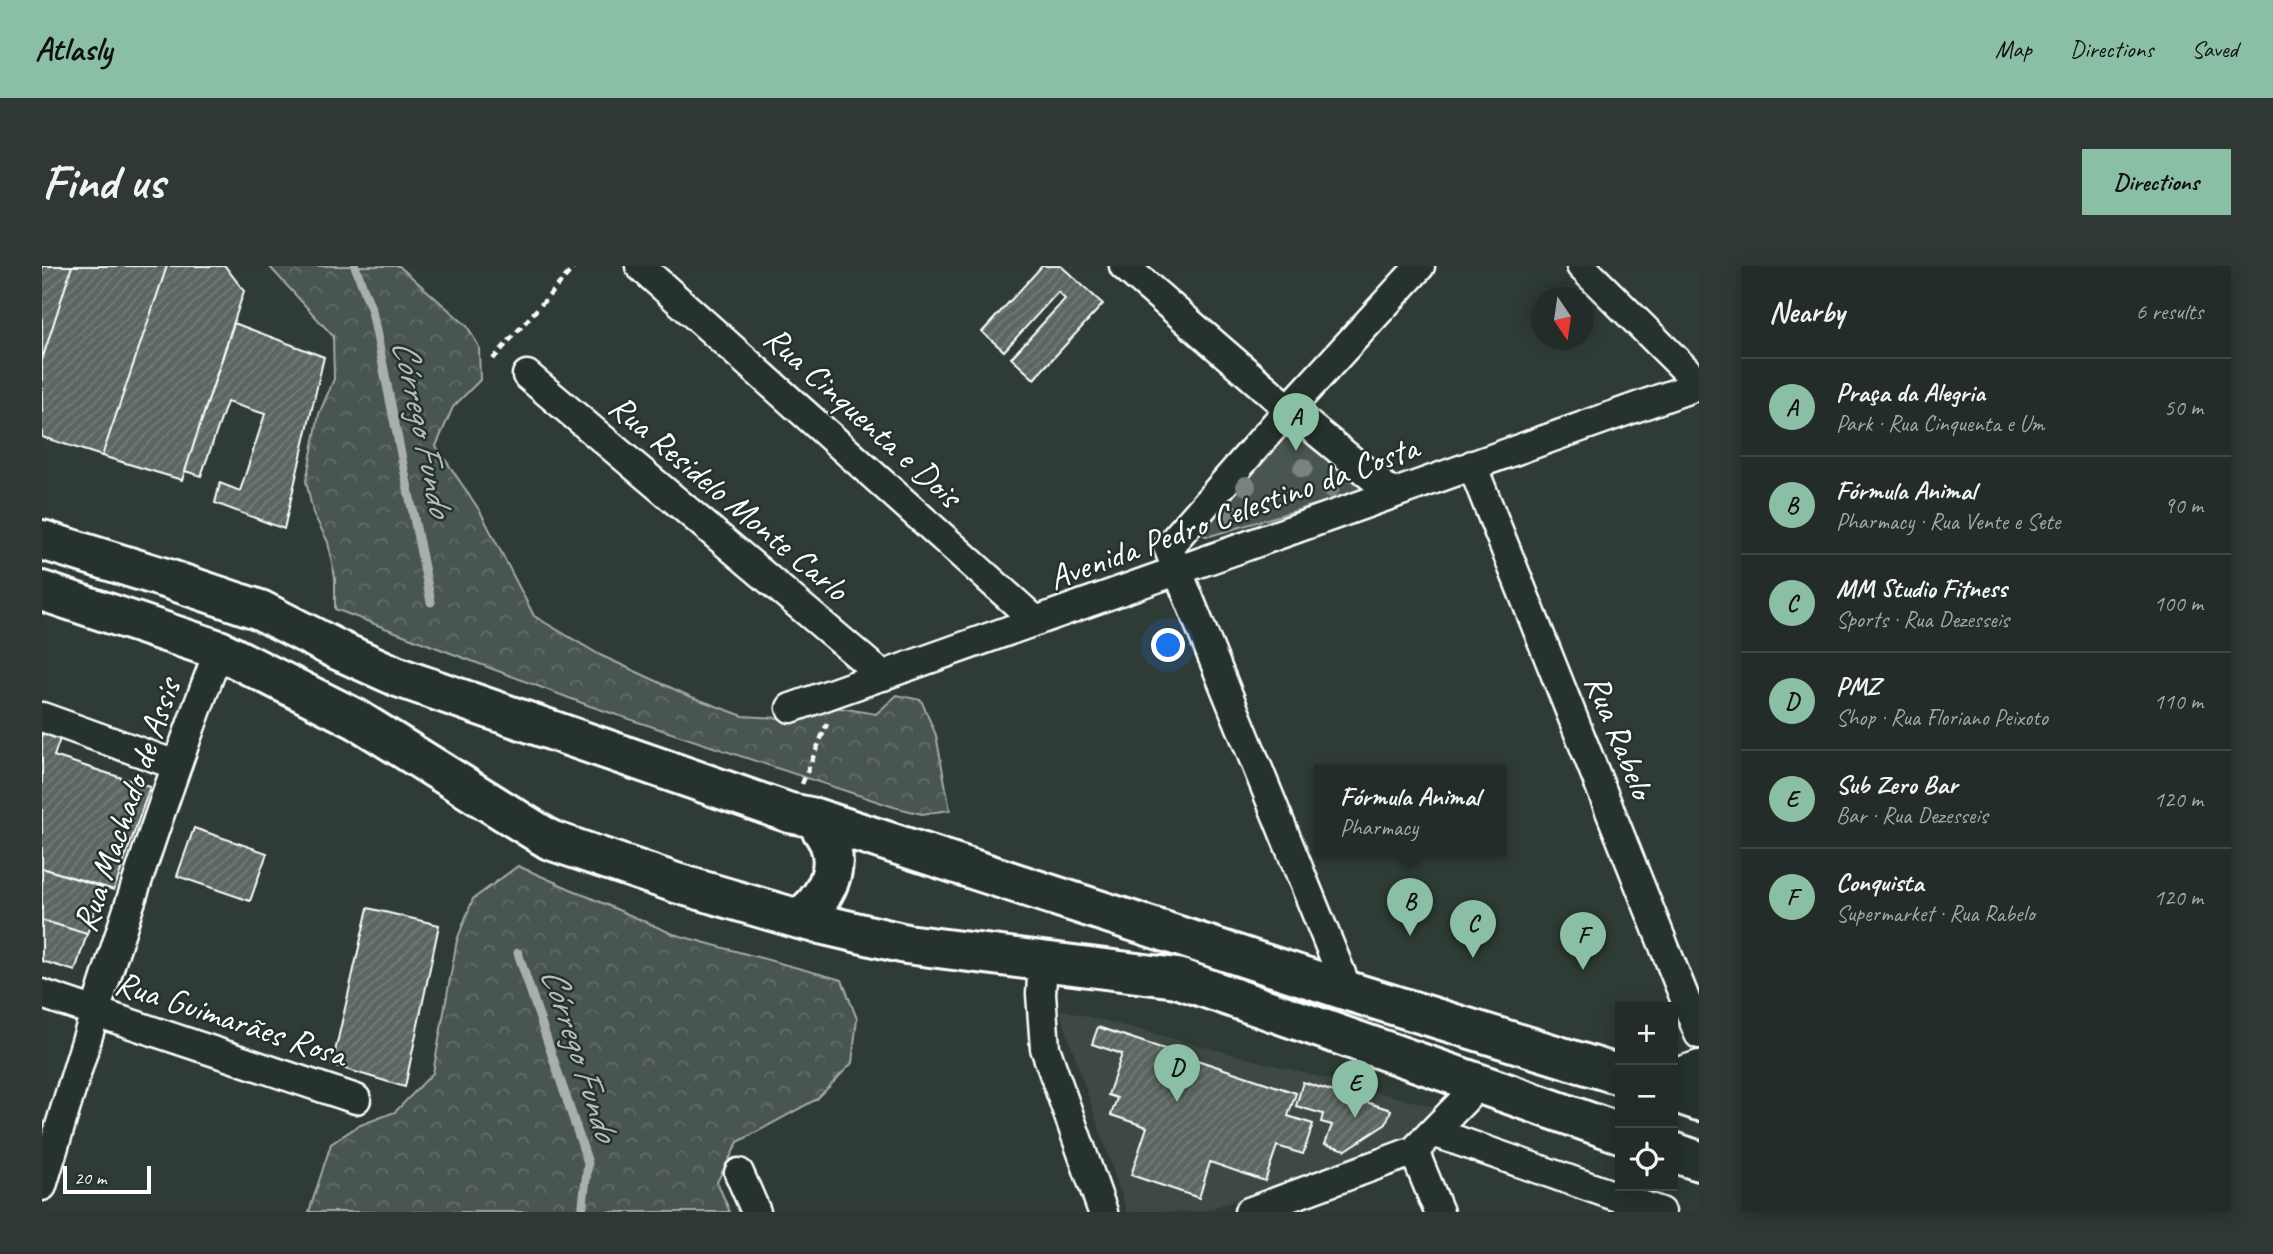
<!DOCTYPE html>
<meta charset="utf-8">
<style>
:root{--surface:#232c28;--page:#2f3834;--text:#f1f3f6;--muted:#a3a7a8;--line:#404845;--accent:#8abfa5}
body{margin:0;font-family:Caveat,sans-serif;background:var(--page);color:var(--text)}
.controls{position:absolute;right:21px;bottom:21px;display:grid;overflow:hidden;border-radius:0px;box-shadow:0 4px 18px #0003}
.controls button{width:63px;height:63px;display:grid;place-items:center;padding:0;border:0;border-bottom:2px solid var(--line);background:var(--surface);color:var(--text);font:35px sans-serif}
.compass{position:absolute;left:1489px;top:21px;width:63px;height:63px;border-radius:50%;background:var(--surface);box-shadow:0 4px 18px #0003;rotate:167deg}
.scale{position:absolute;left:21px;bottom:18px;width:88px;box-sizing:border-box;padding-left:7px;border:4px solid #fff;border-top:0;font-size:19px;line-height:24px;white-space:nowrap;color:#fff;-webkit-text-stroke:5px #26332d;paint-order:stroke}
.you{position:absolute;left:1127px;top:380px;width:24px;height:24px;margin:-18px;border:5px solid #fff;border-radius:50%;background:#1a73e8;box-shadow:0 0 0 10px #1a73e833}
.badge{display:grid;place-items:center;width:46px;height:46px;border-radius:50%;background:var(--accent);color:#111;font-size:23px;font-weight:700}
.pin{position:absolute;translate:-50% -58px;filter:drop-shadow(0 2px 4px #0008)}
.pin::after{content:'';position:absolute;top:37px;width:24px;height:21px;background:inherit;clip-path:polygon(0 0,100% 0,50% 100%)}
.popup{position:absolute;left:1272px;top:499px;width:192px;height:91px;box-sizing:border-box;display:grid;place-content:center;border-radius:0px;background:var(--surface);filter:drop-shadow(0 2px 5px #0005);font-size:23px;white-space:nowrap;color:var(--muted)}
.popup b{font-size:26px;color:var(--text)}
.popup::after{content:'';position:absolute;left:50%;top:100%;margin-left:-14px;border:14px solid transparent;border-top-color:var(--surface)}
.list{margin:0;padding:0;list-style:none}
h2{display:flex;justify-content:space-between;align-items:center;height:91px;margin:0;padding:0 28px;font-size:30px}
h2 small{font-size:23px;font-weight:400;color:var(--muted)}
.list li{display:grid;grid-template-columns:46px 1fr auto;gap:21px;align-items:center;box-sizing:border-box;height:98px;padding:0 28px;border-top:2px solid var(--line)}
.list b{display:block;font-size:26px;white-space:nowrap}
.list p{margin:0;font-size:23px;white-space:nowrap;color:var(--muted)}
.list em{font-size:23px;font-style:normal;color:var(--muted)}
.icon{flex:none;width:38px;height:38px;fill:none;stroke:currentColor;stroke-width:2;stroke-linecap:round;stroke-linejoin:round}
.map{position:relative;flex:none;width:1657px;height:946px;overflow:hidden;border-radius:0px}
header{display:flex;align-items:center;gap:42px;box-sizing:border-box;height:98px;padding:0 35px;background:var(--accent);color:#111}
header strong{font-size:33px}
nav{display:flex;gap:38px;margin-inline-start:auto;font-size:24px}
.intro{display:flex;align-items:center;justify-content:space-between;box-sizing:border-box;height:168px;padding:0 42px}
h1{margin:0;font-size:49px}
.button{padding:18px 32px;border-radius:0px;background:var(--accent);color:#111;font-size:24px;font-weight:700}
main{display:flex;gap:42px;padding:0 42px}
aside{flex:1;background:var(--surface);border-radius:0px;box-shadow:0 4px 18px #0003}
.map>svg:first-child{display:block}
</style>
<header>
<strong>Atlasly</strong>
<nav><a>Map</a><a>Directions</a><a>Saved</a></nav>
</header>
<div class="intro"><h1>Find us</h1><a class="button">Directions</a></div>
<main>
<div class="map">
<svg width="1657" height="946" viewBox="0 0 1657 946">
<defs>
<pattern id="forest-crowns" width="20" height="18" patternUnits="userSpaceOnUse" patternTransform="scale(1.75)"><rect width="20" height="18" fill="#4a544f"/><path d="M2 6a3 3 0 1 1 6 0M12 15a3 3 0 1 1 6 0" fill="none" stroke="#656e69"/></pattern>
<pattern id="building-hatch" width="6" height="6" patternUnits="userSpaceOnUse" patternTransform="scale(1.75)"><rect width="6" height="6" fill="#5b6661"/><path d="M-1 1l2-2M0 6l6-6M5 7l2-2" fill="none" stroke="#747d79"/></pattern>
</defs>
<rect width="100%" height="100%" fill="#2f3b35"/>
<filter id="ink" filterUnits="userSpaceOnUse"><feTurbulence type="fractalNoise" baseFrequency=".0143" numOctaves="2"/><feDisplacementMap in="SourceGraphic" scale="14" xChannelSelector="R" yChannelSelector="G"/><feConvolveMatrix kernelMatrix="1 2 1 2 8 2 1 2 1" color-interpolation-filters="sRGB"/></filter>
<g filter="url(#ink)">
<path fill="#3c4842" d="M1017,743L1393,841L1360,877L1159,946H1085Z"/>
<path fill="#4a544f" stroke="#a4aaa7" stroke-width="2" d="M1247,152L1327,223L1168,270H1164L1156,265Z"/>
<path fill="url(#forest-crowns)" stroke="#a4aaa7" stroke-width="2" d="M227,0H357L425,60L437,81L438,114L411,141L394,180L438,245L492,350L558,389L647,430L701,450L754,453L786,440L834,448L855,429L879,434L894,469L908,544L880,548L852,541L548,440L293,343V312L286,276L271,247L264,215L277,148L292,113L291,70Z
M476,600L631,668L800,714L815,753L810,797L775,833L696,876L675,916L688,946H267L289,878L316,860L353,846L391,807L415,674L431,633Z"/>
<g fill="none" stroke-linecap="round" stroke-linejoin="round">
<path stroke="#a9afac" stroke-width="9" d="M313,0L330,45L389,336
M476,687L546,897L540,946"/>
</g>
<path fill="url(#building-hatch)" stroke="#fff" stroke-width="2" d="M0,0H30L0,94Z
M30,0H125L60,190L0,171V94Z
M125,0H183L202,25L140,214L60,190Z
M1000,0H1019L1061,38L992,113L969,92L1023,33L1016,26L962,85L940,66Z
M192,57L282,91L242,263L173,237L178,217L198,225L223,148L185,136L159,210L143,205Z
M0,464L19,470L12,490L108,521L72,624L0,602Z
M152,562L225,587L208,635L135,610Z
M0,602L60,621L45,668L0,654Z
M326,642L397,659L363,821L290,799Z
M0,654L45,668L33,705L0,695Z
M1056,761L1254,827L1246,850L1271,858L1261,888L1235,880L1223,915L1168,896L1157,932L1089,909L1105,861L1069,849L1075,832L1066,829L1080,788L1050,778Z
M1261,816L1349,844L1344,858L1304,884L1283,878L1290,859L1279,856L1281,848L1254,840Z"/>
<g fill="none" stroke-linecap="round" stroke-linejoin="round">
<g stroke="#fff" stroke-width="33">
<path id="street" d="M598,0L994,355
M1082,0L1247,143L1351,228
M1539,0L1657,117
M485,109L841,410
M1430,199L1657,768
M749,442L1657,119
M0,451L134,499
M1001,696L999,728L1003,782L1061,946
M1306,725L1126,281L1247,143L1378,0
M0,728L314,833
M1631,808L1657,799
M1391,866L1619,946
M1372,885L1397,946
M697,907L714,946
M0,920C54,740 110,560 177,384
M1207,946L1372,885L1423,833L1437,816"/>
</g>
<g stroke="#fff" stroke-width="44">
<path id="primary" d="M0,274L126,313L218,344L298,385L356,411L748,547L773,552L1306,725L1578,809
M0,325L177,384L314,453L508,574L634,617L757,653L864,678L1135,712L1578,867
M757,653C780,636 799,606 787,576C783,568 777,560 773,552
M1631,826L1657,835
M1631,886L1657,895"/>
</g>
<path stroke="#fff" stroke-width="4.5" stroke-dasharray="7 5" stroke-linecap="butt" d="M451,93L533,0
M760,518L785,458"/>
<use href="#street" stroke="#26332d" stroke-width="28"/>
<use href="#primary" stroke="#26332d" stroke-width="38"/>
</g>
<g fill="#7a817e">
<circle cx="1261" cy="202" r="10"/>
<circle cx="1204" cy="220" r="10"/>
<circle cx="1288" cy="222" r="10"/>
<circle cx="1189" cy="248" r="10"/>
</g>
</g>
<g text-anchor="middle" stroke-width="5" stroke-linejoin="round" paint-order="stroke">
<g font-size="35" fill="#fff" stroke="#26332d">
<text transform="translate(821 150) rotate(42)" y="12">Rua Cinquenta e Dois</text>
<text transform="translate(687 231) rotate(40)" y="12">Rua Residelo Monte Carlo</text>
<text transform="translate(1191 246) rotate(-20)" y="12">Avenida Pedro Celestino da Costa</text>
<text transform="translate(1578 470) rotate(68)" y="12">Rua Rabelo</text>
<text transform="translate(84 539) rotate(-71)" y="12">Rua Machado de Assis</text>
<text transform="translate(189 752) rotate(18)" y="12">Rua Guimarães Rosa</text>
</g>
<g font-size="37" font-style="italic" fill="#b8bcba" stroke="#26332d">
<text transform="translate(382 161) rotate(78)" y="13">Córrego Fundo</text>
<text transform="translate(539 787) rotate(72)" y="13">Córrego Fundo</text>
</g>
</g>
</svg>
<div class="controls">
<button>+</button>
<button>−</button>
<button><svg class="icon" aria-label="locate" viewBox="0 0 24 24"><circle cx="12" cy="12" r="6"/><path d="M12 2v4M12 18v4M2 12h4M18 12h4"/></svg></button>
</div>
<svg class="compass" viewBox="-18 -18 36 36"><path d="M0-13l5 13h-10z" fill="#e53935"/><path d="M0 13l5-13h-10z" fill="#a3a7a8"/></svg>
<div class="scale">20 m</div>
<div class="you"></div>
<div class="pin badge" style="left:1254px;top:185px">A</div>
<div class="pin badge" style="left:1368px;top:670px">B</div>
<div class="popup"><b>Fórmula Animal</b>Pharmacy</div>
<div class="pin badge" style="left:1431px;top:692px">C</div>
<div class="pin badge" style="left:1135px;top:836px">D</div>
<div class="pin badge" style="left:1313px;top:852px">E</div>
<div class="pin badge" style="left:1541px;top:704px">F</div>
</div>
<aside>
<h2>Nearby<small>6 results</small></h2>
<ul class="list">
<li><span class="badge">A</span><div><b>Praça da Alegria</b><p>Park · Rua Cinquenta e Um</p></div><em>50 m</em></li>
<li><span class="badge">B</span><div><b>Fórmula Animal</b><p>Pharmacy · Rua Vente e Sete</p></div><em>90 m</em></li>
<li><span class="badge">C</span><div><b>MM Studio Fitness</b><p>Sports · Rua Dezesseis</p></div><em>100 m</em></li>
<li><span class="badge">D</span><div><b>PMZ</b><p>Shop · Rua Floriano Peixoto</p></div><em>110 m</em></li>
<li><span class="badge">E</span><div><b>Sub Zero Bar</b><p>Bar · Rua Dezesseis</p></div><em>120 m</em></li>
<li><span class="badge">F</span><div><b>Conquista</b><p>Supermarket · Rua Rabelo</p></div><em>120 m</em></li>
</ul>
</aside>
</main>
